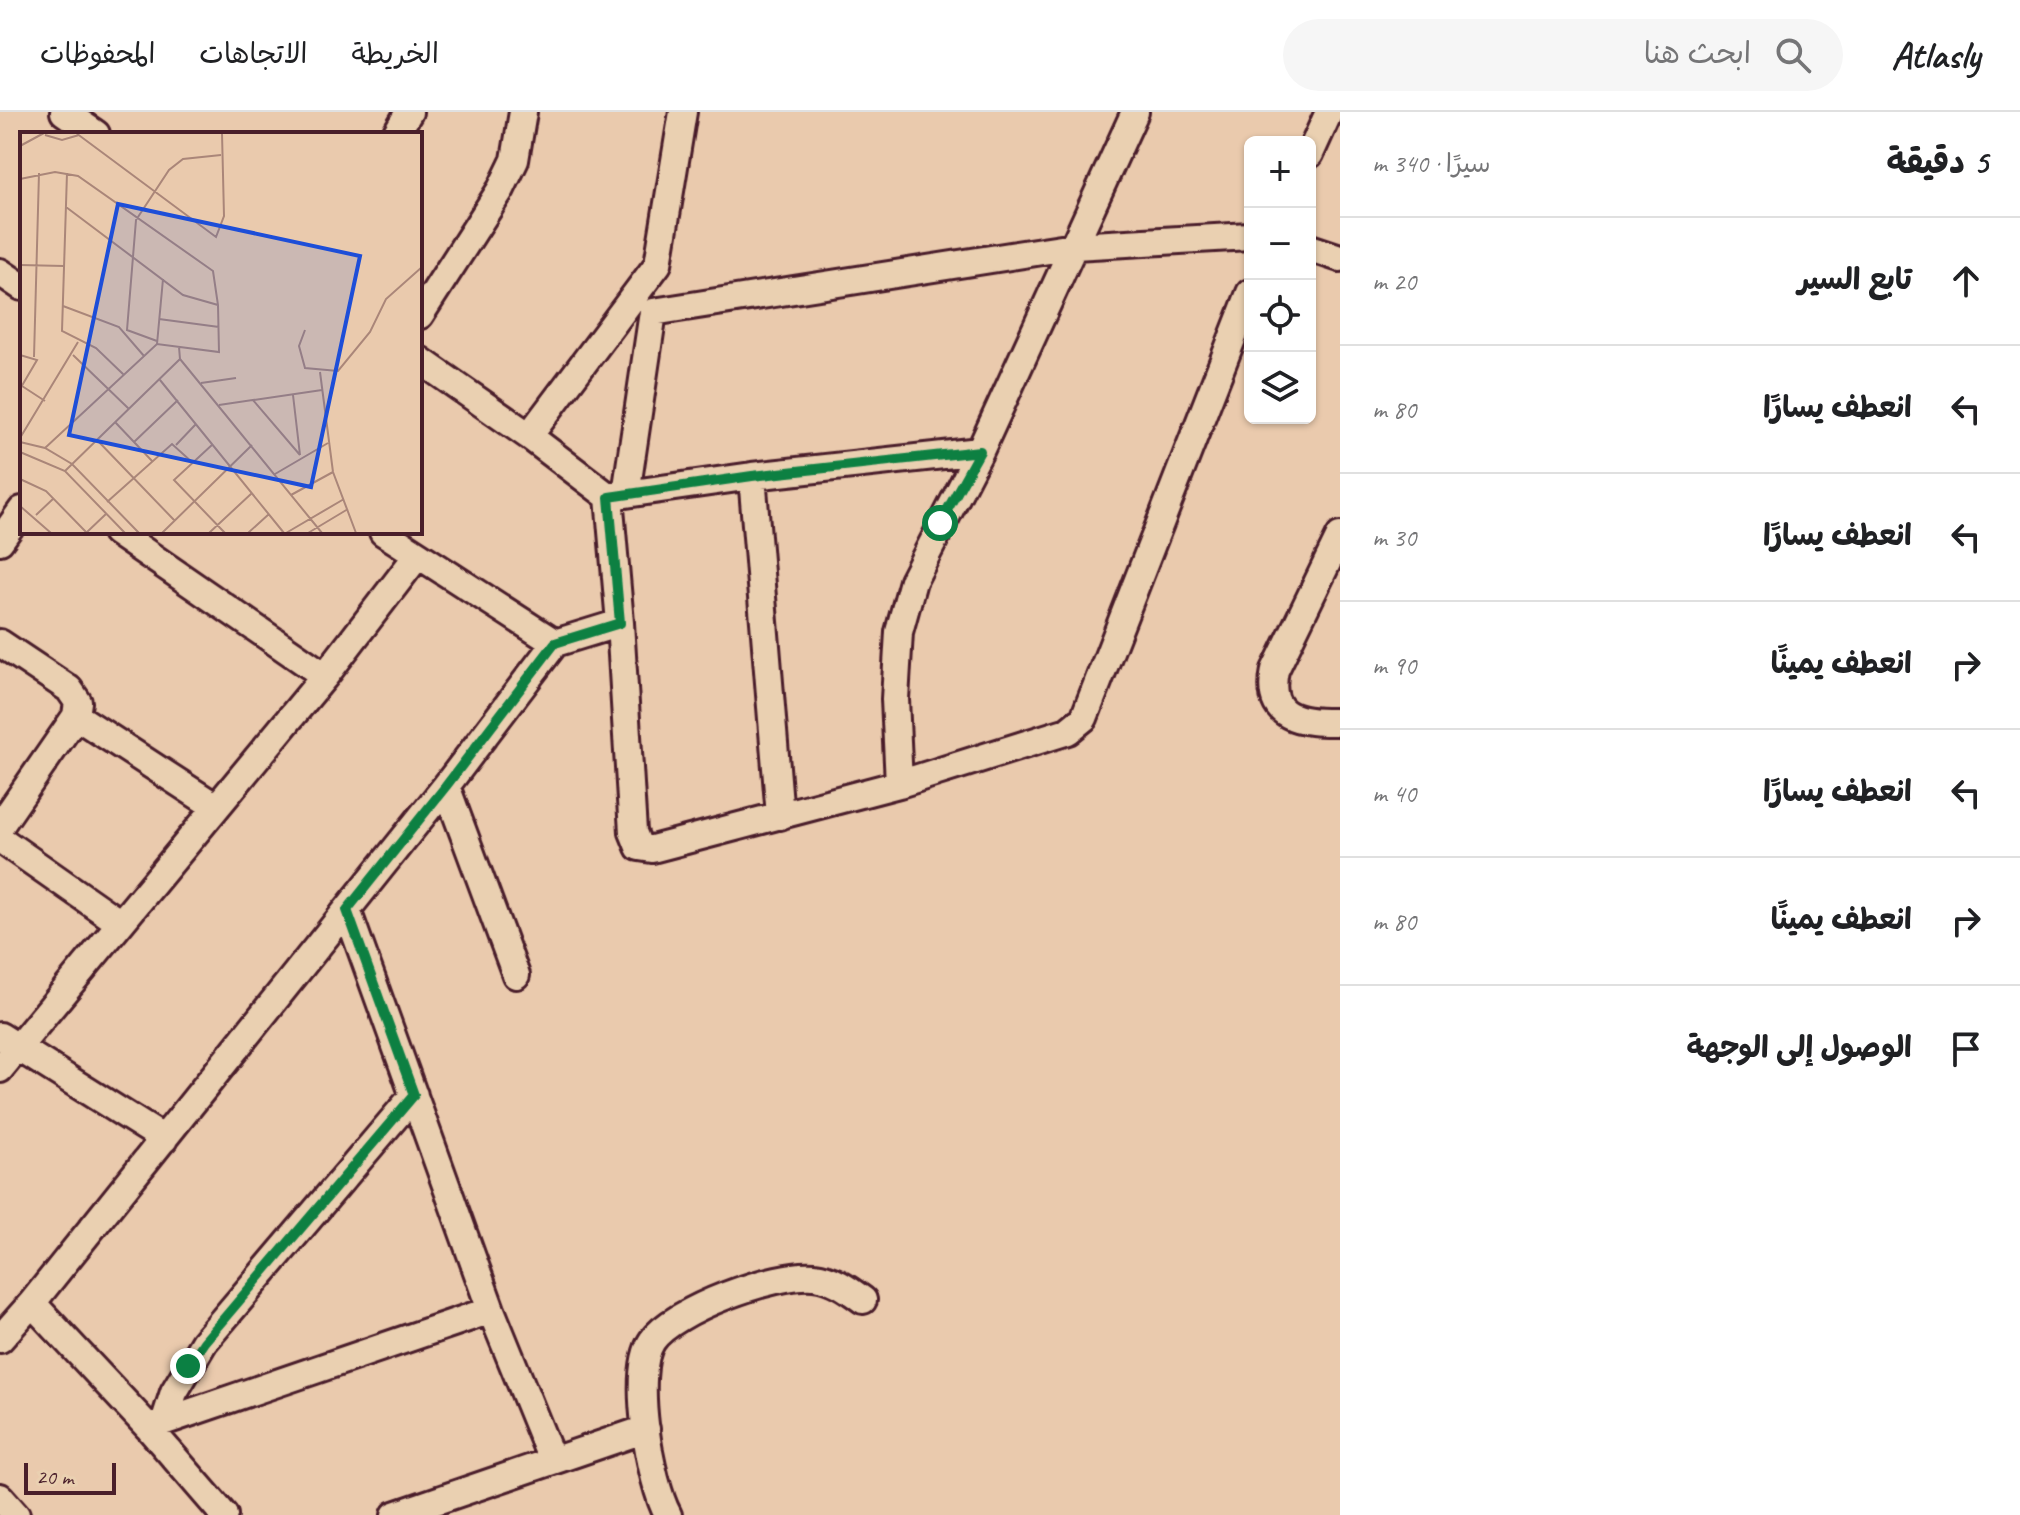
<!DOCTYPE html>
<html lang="ar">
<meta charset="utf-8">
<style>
:root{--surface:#fff;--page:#f6f6f6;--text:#202124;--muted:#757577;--line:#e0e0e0}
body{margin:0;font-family:Caveat,"Playpen Sans Arabic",sans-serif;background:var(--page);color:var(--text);direction:rtl}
.controls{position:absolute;right:24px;top:24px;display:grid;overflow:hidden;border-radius:12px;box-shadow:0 2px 6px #0004}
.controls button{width:72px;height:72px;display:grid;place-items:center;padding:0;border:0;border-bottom:2px solid var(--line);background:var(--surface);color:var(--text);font:40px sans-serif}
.scale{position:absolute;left:24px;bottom:20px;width:92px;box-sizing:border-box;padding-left:8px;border:4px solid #4a1f2b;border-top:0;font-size:22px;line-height:28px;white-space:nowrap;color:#4a1f2b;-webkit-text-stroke:6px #ead0b1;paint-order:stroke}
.stop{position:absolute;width:24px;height:24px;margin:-18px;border:6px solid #0b8043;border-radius:50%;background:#fff}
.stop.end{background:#0b8043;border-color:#fff;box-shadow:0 2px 8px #0008}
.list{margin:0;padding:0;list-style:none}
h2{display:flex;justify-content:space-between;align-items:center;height:104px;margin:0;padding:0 32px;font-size:34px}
h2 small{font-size:26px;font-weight:400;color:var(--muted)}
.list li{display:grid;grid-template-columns:52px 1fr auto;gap:24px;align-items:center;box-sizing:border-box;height:128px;padding:0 32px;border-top:2px solid var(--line)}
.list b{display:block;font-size:30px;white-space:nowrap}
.list em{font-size:26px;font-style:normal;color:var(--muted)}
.icon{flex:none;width:44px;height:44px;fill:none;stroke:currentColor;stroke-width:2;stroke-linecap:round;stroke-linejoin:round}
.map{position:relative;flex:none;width:1340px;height:1403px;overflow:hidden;direction:ltr}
header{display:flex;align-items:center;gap:48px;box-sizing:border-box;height:112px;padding:0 40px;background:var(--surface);border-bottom:2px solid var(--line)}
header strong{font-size:38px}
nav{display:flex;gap:44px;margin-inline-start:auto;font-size:28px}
.search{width:560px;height:72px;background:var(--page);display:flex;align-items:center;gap:20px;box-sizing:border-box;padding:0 28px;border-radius:44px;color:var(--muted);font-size:30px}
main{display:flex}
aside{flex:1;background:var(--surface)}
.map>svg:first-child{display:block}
</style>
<header>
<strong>Atlasly</strong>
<div class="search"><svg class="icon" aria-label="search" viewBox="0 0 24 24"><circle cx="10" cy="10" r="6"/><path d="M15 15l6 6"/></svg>ابحث هنا</div>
<nav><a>الخريطة</a><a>الاتجاهات</a><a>المحفوظات</a></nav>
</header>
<main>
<aside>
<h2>5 دقيقة<small>سيرًا · 340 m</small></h2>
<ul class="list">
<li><svg class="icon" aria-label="ahead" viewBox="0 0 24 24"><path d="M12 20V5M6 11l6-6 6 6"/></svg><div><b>تابع السير</b></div><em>20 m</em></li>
<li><svg class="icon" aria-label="left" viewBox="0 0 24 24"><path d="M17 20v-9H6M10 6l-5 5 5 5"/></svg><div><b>انعطف يسارًا</b></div><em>80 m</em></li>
<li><svg class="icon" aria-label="left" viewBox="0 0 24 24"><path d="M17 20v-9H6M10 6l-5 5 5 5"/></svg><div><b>انعطف يسارًا</b></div><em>30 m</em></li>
<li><svg class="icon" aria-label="right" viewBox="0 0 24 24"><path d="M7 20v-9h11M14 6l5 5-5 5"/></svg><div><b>انعطف يمينًا</b></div><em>90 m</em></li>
<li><svg class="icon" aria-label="left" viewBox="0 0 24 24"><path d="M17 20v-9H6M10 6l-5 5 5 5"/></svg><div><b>انعطف يسارًا</b></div><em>40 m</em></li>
<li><svg class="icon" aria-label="right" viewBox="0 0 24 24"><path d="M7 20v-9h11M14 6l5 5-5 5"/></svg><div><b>انعطف يمينًا</b></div><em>80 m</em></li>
<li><svg class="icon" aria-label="arrive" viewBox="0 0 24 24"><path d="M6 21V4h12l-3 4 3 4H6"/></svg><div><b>الوصول إلى الوجهة</b></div></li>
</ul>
</aside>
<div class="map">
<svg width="1340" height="1403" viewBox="0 0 1340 1403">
<rect width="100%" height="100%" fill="#eacaad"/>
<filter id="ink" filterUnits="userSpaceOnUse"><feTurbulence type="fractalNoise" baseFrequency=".0125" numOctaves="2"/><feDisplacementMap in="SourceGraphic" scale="16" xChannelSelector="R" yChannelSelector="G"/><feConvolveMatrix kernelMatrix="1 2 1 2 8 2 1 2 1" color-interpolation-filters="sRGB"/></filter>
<g filter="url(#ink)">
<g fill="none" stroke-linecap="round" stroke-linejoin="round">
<g stroke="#4a1f2b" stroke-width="32">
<path id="street" d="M64,0L96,22
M396,22L409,0
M1310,42L1329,0
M1310,136L1340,146
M0,160L22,175
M420,203L501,77L515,48L523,0
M420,248L529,324L609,385L620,511L633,720L639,735L652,737L899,672L1068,619L1084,606L1250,181
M529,324L658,152L683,0
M752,364L780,704
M626,382L653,200L1074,134L1250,124
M612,384L752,364L980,339
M116,420L325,564
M383,420L555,531
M1340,424L1275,558C1265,607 1300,611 1340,610
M0,429L22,398
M0,531L69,577L78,590L76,604L0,714
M76,604L216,695
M899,672L895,587L899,520L913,469L980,339L1135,0
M446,674L516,863
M0,727L120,811
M347,798L491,1198L552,1348
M0,924L164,1027
M0,957L325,564L417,444
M32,1191L148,1315L224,1403
M0,1227L32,1191L446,674L555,531L620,511
M165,1308L174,1280L204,1230L414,983
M148,1315L491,1198
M0,1385L16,1403
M395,1403L646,1317
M668,1403C650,1371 631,1260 652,1229C672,1198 777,1160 814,1164C833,1166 848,1177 863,1188"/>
</g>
<use href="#street" stroke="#ead0b1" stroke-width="26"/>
</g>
</g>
<g fill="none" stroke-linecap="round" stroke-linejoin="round" filter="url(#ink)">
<path stroke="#0b8043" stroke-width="10" d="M188,1254L204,1230L414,983L347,798L446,674L555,531L620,511L609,385L752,364L980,339L940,411"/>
</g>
<g transform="translate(20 20)">
<rect width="402" height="402" fill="#eacaad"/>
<path fill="none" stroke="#aa8679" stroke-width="2" d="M56,1L196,105L204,84L202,1M25,3L42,8L59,3M0,14L24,1M47,41L42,199L76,216L104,243M0,47L35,40L58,44L193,139L198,173L199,220L137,212L25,316M46,75L163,163L198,173M0,133L44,134M43,174L99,195L124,224M139,187L199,195M285,198L279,214L285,236L318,239L350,200L366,167L402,135M137,209L107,198L116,88L149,38L163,27L201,23M137,212L143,147M159,215L160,227L302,401M0,223L17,228L0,257M53,223L109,277M14,225L19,41M300,240L313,340L336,401M140,248L264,401M181,251L216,246M2,254L25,269M273,263L280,323M233,268L280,323M199,273L302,258M95,290L133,330M0,306L58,210M77,308L155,389M0,310L25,316L52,332L119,401M114,310L158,268M193,312L154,348L205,401M156,313L176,292M0,320L45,339L105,401M45,339L160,227M255,342L308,311M0,347L26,359L67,401M271,363L313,340M87,370L152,312L173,331M0,374L31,401M16,383L34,366M66,401L87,381M142,401L232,313M189,401L232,361M228,401L249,382M266,401L324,367M288,401L328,377"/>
<path fill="#1d4ed8" fill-opacity="0.15" stroke="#1d4ed8" stroke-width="4" d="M98,72L340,124L291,355L49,303Z"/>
<rect width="402" height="402" fill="none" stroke="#4a1f2b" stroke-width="4"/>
</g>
</svg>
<div class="controls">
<button>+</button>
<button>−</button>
<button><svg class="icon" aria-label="locate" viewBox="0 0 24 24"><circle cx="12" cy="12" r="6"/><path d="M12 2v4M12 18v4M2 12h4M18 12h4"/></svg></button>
<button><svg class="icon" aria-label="layers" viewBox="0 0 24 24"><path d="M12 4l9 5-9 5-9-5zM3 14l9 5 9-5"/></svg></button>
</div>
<div class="scale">20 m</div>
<div class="stop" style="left:940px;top:411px"></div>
<div class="stop end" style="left:188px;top:1254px"></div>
</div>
</main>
